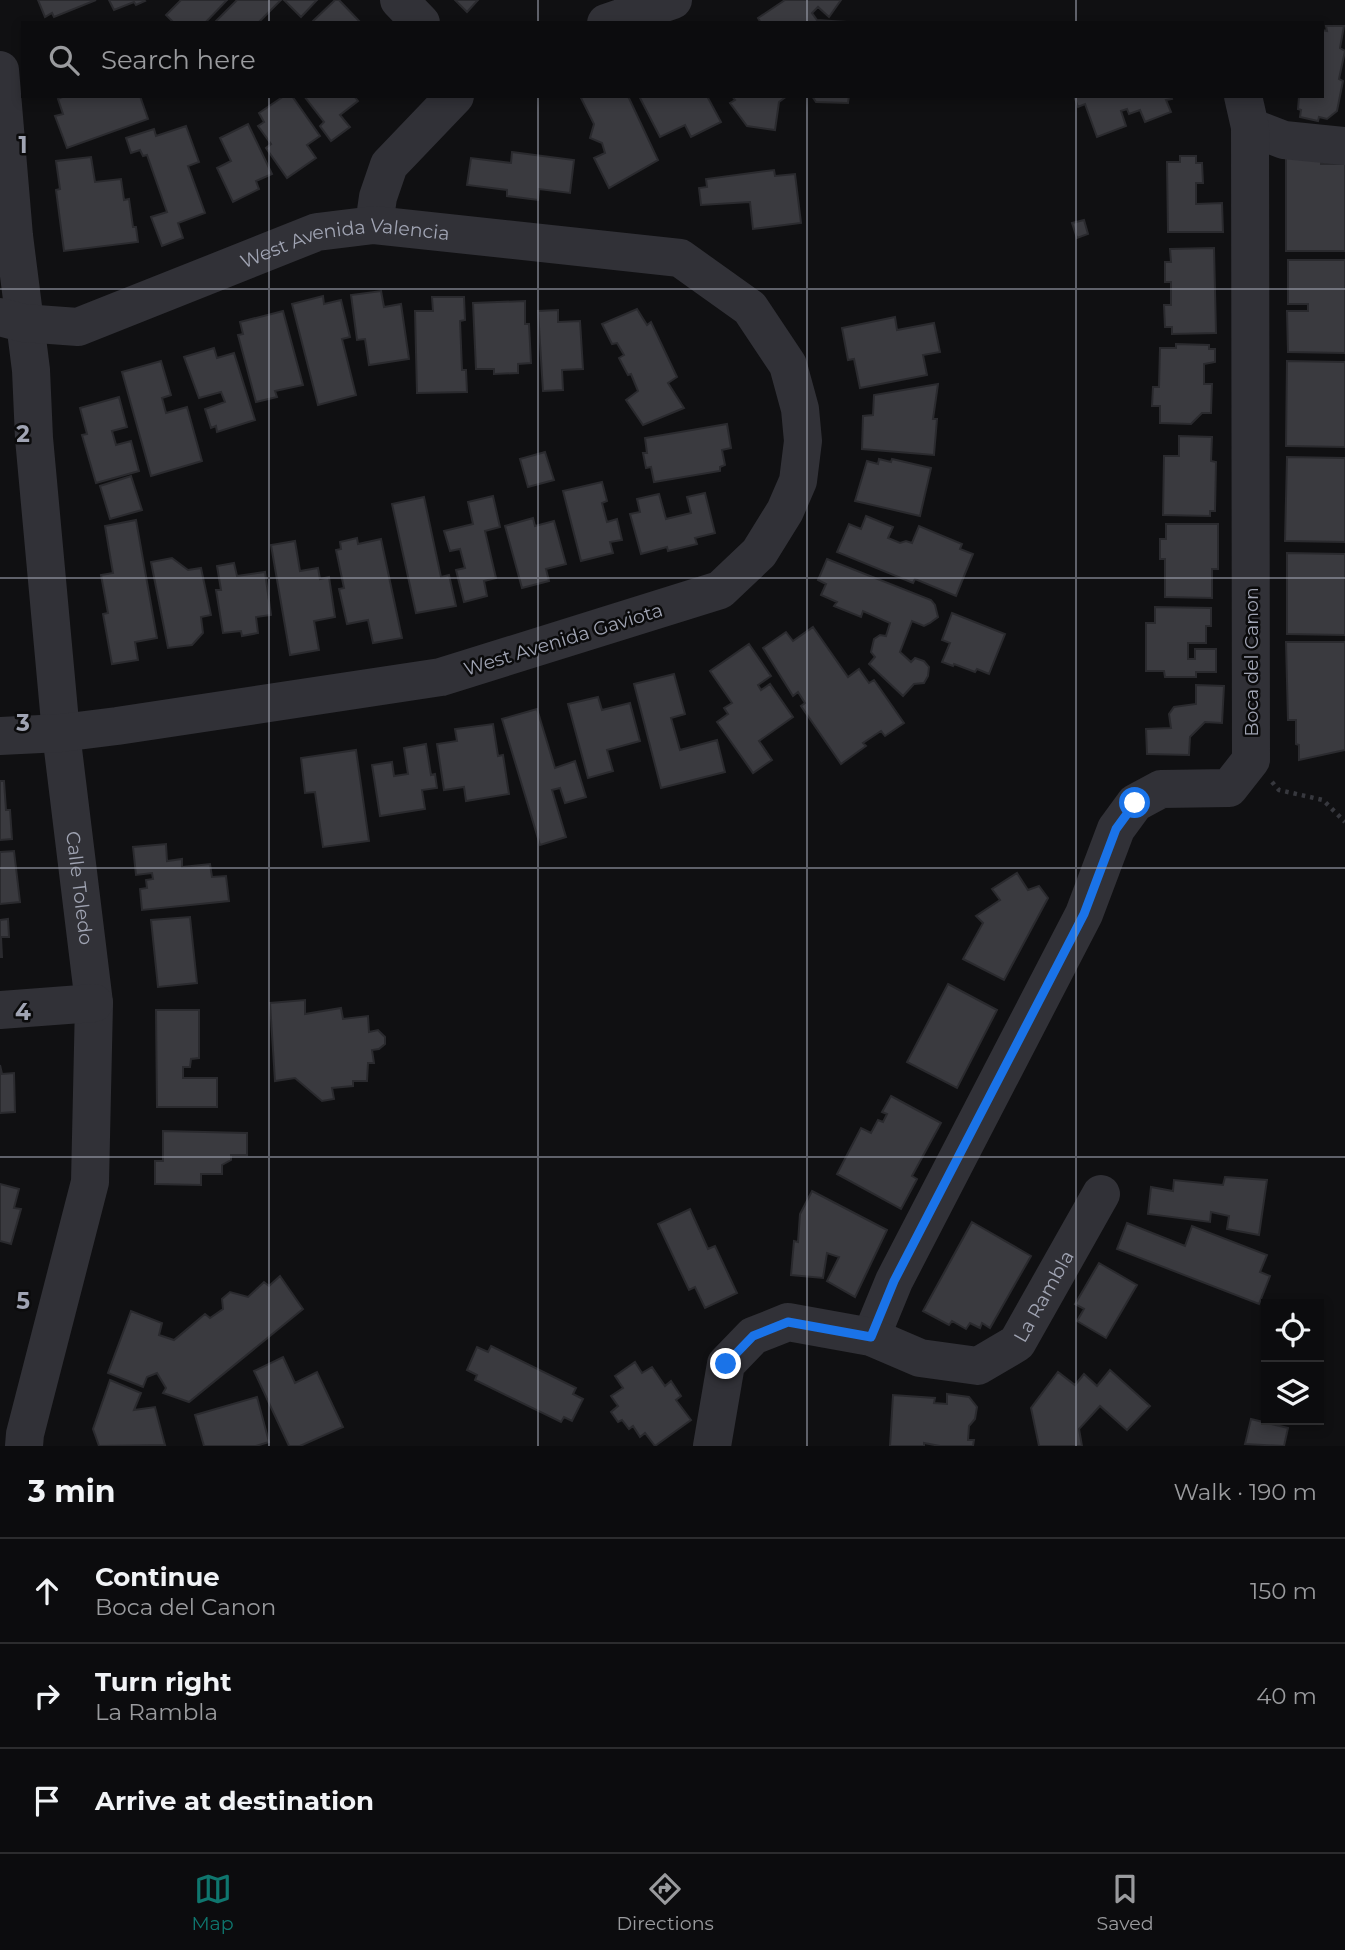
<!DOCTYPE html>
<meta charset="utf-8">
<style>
:root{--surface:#0c0c0e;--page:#1a1a1c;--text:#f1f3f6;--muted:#9a9b9e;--line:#2c2c2e;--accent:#0f766e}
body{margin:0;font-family:Montserrat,sans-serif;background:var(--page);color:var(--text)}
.controls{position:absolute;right:21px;bottom:21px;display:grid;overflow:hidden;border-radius:0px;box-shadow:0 4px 10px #0003}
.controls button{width:63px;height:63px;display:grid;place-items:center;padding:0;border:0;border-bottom:2px solid var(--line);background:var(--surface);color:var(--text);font:35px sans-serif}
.stop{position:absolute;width:21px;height:21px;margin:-16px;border:5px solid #1a73e8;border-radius:50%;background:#fff}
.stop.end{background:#1a73e8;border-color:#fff;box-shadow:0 2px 7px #0008}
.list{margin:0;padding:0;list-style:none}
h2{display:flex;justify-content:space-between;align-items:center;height:91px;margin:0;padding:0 28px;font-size:30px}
h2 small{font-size:23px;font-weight:400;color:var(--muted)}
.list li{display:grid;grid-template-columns:46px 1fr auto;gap:21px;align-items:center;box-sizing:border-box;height:105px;padding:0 28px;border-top:2px solid var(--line)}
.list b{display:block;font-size:26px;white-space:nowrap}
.list p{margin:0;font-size:23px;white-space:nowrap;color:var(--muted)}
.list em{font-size:23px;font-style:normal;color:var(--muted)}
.icon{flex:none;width:38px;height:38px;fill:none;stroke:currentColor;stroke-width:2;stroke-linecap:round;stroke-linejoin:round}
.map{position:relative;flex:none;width:1345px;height:1446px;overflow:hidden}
.search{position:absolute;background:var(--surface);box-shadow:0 4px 10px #0003;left:21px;right:21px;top:21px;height:77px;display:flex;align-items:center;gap:18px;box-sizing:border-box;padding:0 24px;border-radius:0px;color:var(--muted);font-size:26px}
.sheet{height:406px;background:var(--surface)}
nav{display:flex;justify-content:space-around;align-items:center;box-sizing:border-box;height:98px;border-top:2px solid var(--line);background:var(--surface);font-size:19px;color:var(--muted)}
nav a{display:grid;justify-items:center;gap:4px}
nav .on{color:var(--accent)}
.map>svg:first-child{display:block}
</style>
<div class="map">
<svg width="1345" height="1446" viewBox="0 0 1345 1446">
<rect width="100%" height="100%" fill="#101012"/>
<path fill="#3a3a3f" stroke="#2a2a2e" stroke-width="2" d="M38,0H96L54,17L52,13L45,17Z
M109,0H144L145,1L136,5L134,2L114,10Z
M181,0H227L205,23H174L166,15Z
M237,0H281L260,21L262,23H214Z
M284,0H317L301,17Z
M335,0H339L361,23H314L313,21Z
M455,0H478L467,12Z
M785,0H841L829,17L818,7L812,13L817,20L862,23H761L758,18Z
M1326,26H1344L1340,48L1345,51L1339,79L1343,81L1337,111L1327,119L1319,117L1318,121L1300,117L1301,110L1298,109L1299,97L1322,96V30L1327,31Z
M64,96H140L148,119L67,148L55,116L63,114L58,99Z
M284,96H292L320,136L307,145L316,158L287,178L266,148L271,144L258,126L264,122L259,113Z
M304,96H354L358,101L340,115L350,127L331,141L320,126L324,122Z
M585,96H628L658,160L609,188L594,158L605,153L602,143L590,138L594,124L581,98Z
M639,96H707L721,122L691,137L685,125L660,137Z
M732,96H787L779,102L775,130L747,126L730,103L735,100Z
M812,96H849L848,103L816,102Z
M1074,96H1171L1172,99L1166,100L1171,112L1145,122L1140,110L1129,114L1127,109L1121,111L1126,126L1097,137L1085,104L1078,107Z
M248,124L272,174L256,181L259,189L233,202L217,168L231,161L220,138Z
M186,126L199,162L188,166L205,213L178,223L183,238L162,246L151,217L167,212L147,155L143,156L140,150L131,153L126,138L154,129L156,136Z
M512,152L574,160L570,193L539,189L538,200L507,196V190L467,185L471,158L511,163Z
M1180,156H1196V163H1202L1203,183H1196V204L1222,203L1223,232H1168L1167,162H1180Z
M91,157L95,182L121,179L124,200L129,199L133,227H136L138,242L64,251L56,190L60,189L56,161Z
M1286,158H1321V164H1345V251H1286Z
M774,170L775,176L795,174L801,223L753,229L750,202L701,205L699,188L707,187L706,179Z
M1084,220L1088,234L1077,238L1072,223Z
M1214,248L1216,333L1172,334V327H1165L1164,305H1171V282H1165V262H1171L1170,249Z
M1288,260H1345V353L1288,352L1287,311H1308V304H1288Z
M381,291L384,307L401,304L409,359L369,365L365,339L357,340L351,295Z
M323,296L324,304L341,300L350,337L342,339L356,395L318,405L292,304Z
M432,297H464L465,320L460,321L462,370H466L467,392L417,393L415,311H433Z
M525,301V324H529L531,363L518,364V373L494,374V369H476L473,303Z
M637,309L647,325L651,322L677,377L668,383L684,408L643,425L626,400L638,391L631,374L628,375L619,358L624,355L617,343L612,344L602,324Z
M558,310V322L580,321L583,369L562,370L563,390L543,391L538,311Z
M283,311L303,385L275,391L277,397L256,402L238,335L243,334L240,322Z
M895,317L897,330L934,323L940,352L923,355L927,375L860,388L854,359L848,360L842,328Z
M1176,344L1209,345V349H1215V362L1204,364V384H1212L1211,413H1202L1191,424L1160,423V406H1152L1153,387H1159L1160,348H1176Z
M214,348L217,358L234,353L255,420L217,432L216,426L211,428L205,409L225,402L221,392L199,398L184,357Z
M161,361L171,395L162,398L166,413L187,407L202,461L151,476L122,372Z
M1287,361L1345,362V447L1286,446Z
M938,384L933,419H937L934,455L862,449L863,416L873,415L874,395Z
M119,397L127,427L112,431L116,445L131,441L139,471L96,483L82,435L87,434L80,408Z
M727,424L731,448L722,450L725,465L720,467V471L654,482L651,467L646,468L643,453H647L645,438Z
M1179,436L1212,437L1211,461L1216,462L1215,511H1210V516L1163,515L1164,456H1179Z
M545,452L554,480L528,487L520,459Z
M1287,457L1345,458V542L1285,541Z
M879,459L891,462L892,459L931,468L920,516L855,501L867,461L878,464Z
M131,476L142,510L110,519L100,486Z
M602,482L607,501L602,503L607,522L617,519L622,540L610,542L613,553L581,561L563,491Z
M705,493L715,533L695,538L697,544L668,551L667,547L641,554L630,514L640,512L637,499L659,494L666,519L691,513L687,497Z
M493,496L500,527L485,531L496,578L484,581L487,596L464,602L456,570L465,568L460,549L450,551L444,531L473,524L468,502Z
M424,497L441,577L449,575L456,606L416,613L392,504Z
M866,516L893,527L888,538L900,543L906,541L912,543L919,526L962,544L960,549L973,554L956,596L915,579L913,583L837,552L849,524L861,529Z
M533,518L535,526L554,521L566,564L546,569L549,581L522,588L505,526Z
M136,520L157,638L135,642L138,660L112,664L103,614L108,613L101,575L113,573L105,526Z
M1166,524H1218V569H1212V598L1165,597V559H1160V539H1166Z
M357,538L358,544L381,539L402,638L373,643L368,620L347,624L339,589L344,588L336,550L341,549L340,542Z
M295,541L300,571L318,568L320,579L329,577L335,617L314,621L319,650L290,655L271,545Z
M1287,553L1345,554V635L1287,634Z
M172,558L188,570L201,568L211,615L201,617L203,633L192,645L168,648L151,562Z
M827,559L931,600L935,605L938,617L930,623L924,626L912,621L900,652L911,662L915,658L924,661L929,667L928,676L924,683L914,684L903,696L869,664L875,657L871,652L874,639L880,635L886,636L890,623L863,611L861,617L834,606L837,602L821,595L826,584L818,580Z
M234,563L237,576L265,572L271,615L256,617L258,633L242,636L241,631L223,633L216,590H221L217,566Z
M1155,607L1211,608V626H1206V643H1188V659H1195V649H1216V672H1196V677H1165L1164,671H1146V623H1155Z
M952,613L1005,634L989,674L977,669L975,672L954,664L953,666L942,662L950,643L942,640Z
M813,627L848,677L859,669L869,683L874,680L904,723L885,736L881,731L863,743L866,746L841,764L801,706L805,703L798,692L793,696L763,648L786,632L793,641Z
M1286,642H1345V750L1299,760V745L1296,744V720H1288Z
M749,644L771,676L758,685L761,690L770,684L793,717L759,741L772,760L753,773L717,722L728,714L724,708L732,703L710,671Z
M674,674L685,714L671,718L680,750L717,740L725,772L661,788L634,684Z
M1196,685L1224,686L1222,723L1205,722L1190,737L1189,755L1147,754L1146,729L1171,728L1169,714L1174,707L1196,704Z
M598,697L602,710L630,703L640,741L607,750L613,771L588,778L568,704Z
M537,709L555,768L575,761L586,797L565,803L560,788L552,790L566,837L540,845L502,719Z
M493,724L498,756L503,755L509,794L466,801L464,787L444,790L437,744L457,741L455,729Z
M426,744L431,775L435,774L437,788L422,790L425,809L380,816L372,765L392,762L394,776L408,774L404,748Z
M356,750L369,841L323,847L315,792L305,793L301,758Z
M0,781H4L6,810H10L12,839L0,840Z
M166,844L167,861L182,859V867L210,864L212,877L226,876L229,901L142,910L140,889L147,888L146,880L153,879L152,873L136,875L133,847Z
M14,851L20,902L0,904V852Z
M1017,873L1028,890L1039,886L1048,898L1004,980L963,959L983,923L976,916L1000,900L992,889Z
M190,917L197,983L158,987L151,920Z
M8,919L9,937H1L2,957H0V920Z
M948,984L997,1010L957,1088L907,1062Z
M305,1000V1014L341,1008L343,1019L368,1016L369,1032L378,1030L385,1037V1044L379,1049L372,1050L374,1063H368L367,1081H353V1086L332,1088L334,1099L322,1101L295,1078L275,1081L270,1003Z
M156,1010H199V1058L191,1059L190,1067H183V1078H217V1107H157Z
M0,1065L2,1074L14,1073L15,1112L0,1113Z
M891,1096L941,1123L912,1176L917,1179L901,1209L837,1174L861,1128L871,1133L878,1120L883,1122L887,1114L882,1112Z
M163,1131L247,1133V1155H231V1160L222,1165V1174H201V1185L155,1184V1161H163Z
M1225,1177L1267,1180L1259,1235L1227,1229L1229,1216L1211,1212L1210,1222L1148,1214L1151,1187L1173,1191L1174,1180L1223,1185Z
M0,1184L19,1189L14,1208L21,1209L11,1244L0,1241Z
M812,1191L887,1230L855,1297L827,1281L839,1257L827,1253L823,1278L791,1275L794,1241L798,1242L800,1214Z
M690,1209L708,1249L715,1246L737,1293L705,1308L695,1287L689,1290L658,1224Z
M972,1222L1031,1256L990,1328L982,1323L980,1328L970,1323L966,1329L952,1321L949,1325L923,1311Z
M1127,1223L1185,1246L1192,1226L1267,1255L1260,1272L1270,1276L1259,1304L1117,1249Z
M1099,1263L1137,1285L1106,1338L1077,1321L1084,1309L1075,1304Z
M280,1276L303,1309L189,1402L163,1393L166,1388L157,1373L147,1377L143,1387L108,1373L131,1311L162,1323L159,1335L174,1340L205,1314L210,1318L223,1309L222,1299L230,1292L248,1297L264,1282L269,1286Z
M491,1346L576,1388L573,1394L583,1399L572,1421L564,1417L561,1422L475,1380L477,1375L467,1370L477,1347L488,1352Z
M283,1357L295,1383L317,1372L343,1427L300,1446H289L254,1371Z
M635,1362L642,1373L652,1367L665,1386L671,1381L681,1396L676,1400L691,1420L655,1446L645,1433L640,1437L633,1426L629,1429L622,1420L618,1422L611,1412L618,1406L611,1396L623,1388L615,1376Z
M1110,1370L1150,1406L1127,1430L1100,1406L1079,1429L1082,1446H1039L1031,1408L1058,1372L1075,1385L1084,1374L1097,1386Z
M110,1380L141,1393L134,1410L155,1407L165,1445L99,1446L93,1429Z
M947,1394L969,1397L977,1407L975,1419L969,1426L968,1440H974L973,1446H940L924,1443V1446H890L893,1395L935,1398L934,1403L947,1404Z
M257,1397L269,1442L256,1446H204L195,1415Z
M1251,1419L1288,1428L1284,1446L1245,1444Z"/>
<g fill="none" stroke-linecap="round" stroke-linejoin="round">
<path stroke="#37383e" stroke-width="4.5" stroke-dasharray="3.5 5" stroke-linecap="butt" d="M1272,782L1279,790L1323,800L1345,822"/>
<g stroke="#313137" stroke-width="38">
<path d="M399,0L421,23"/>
<path d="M606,23L673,0"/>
<path id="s1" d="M0,70L14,236L31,370L34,438L61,733L94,1003L90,1182L25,1434L24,1446"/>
<path d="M1250,127L1284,140L1345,146"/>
<path d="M374,225L378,197L389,165L455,96"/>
<path id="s2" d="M0,317L23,323L78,327L317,232L374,225L680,258L750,308L788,365L800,409L803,441L798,481L785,511L759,553L720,590L441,677L117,726L61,733L0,736"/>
<path d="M0,1010L94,1003"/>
<path d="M871,1337L894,1281L1084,914L1116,829L1135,803L1161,789L1229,788L1251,760L1250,127L1243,96"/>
<path id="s3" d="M712,1446L726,1364L753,1336L788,1322L871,1337L920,1358L978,1366L1017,1343L1101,1194"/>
</g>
</g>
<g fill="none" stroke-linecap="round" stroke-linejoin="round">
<path stroke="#1a73e8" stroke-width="9" d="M726,1364L753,1336L788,1322L871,1337L894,1281L1084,914L1116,829L1135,803"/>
</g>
<path fill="none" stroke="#a0a4b3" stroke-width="2" stroke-opacity="0.55" d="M269,0V23M538,0V23M807,0V23M1076,0V23M269,96V1446M538,96V1446M807,96V1446M1076,96V1446M0,289H1345M0,578H1345M0,868H1345M0,1157H1345"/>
<g text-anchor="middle" stroke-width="5" stroke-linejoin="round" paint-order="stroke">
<g font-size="19" fill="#a0a4b3" stroke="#0b0b0c">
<text dy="7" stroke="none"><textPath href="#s2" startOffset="362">West Avenida Valencia</textPath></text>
<text transform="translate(563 639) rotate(-17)" y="7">West Avenida Gaviota</text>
<text transform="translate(1251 662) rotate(-90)" y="7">Boca del Canon</text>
<text dy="7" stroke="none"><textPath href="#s1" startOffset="822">Calle Toledo</textPath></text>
<text dy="7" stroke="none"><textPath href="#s3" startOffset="455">La Rambla</textPath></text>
</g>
</g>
<g font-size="23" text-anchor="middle" font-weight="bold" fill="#a0a4b3" stroke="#0b0b0c" stroke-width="5" stroke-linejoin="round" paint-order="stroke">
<text x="23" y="153">1</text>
<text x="23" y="442">2</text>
<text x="23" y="731">3</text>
<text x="23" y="1020">4</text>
<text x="23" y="1309">5</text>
</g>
</svg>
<div class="controls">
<button><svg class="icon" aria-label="locate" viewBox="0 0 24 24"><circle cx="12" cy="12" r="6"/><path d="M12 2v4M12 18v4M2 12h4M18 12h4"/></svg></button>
<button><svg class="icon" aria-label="layers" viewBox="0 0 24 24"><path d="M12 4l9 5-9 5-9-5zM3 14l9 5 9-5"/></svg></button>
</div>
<div class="stop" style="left:1135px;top:803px"></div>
<div class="stop end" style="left:726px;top:1364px"></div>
<div class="search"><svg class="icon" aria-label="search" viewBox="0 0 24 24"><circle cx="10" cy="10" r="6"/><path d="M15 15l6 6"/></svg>Search here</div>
</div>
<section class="sheet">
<h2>3 min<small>Walk · 190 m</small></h2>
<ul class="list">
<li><svg class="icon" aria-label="ahead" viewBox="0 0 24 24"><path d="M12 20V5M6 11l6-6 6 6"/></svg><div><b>Continue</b><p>Boca del Canon</p></div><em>150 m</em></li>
<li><svg class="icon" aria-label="right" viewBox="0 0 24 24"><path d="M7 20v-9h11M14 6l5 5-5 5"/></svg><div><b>Turn right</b><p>La Rambla</p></div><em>40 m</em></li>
<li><svg class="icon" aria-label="arrive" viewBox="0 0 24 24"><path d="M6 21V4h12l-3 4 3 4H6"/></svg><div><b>Arrive at destination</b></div></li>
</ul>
</section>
<nav>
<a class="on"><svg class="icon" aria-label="map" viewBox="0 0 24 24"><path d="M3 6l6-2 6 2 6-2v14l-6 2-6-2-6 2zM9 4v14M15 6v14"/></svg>Map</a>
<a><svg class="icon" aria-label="directions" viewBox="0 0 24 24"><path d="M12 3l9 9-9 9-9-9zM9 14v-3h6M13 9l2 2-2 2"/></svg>Directions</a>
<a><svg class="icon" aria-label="saved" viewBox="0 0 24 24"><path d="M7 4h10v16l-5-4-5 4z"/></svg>Saved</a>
</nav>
